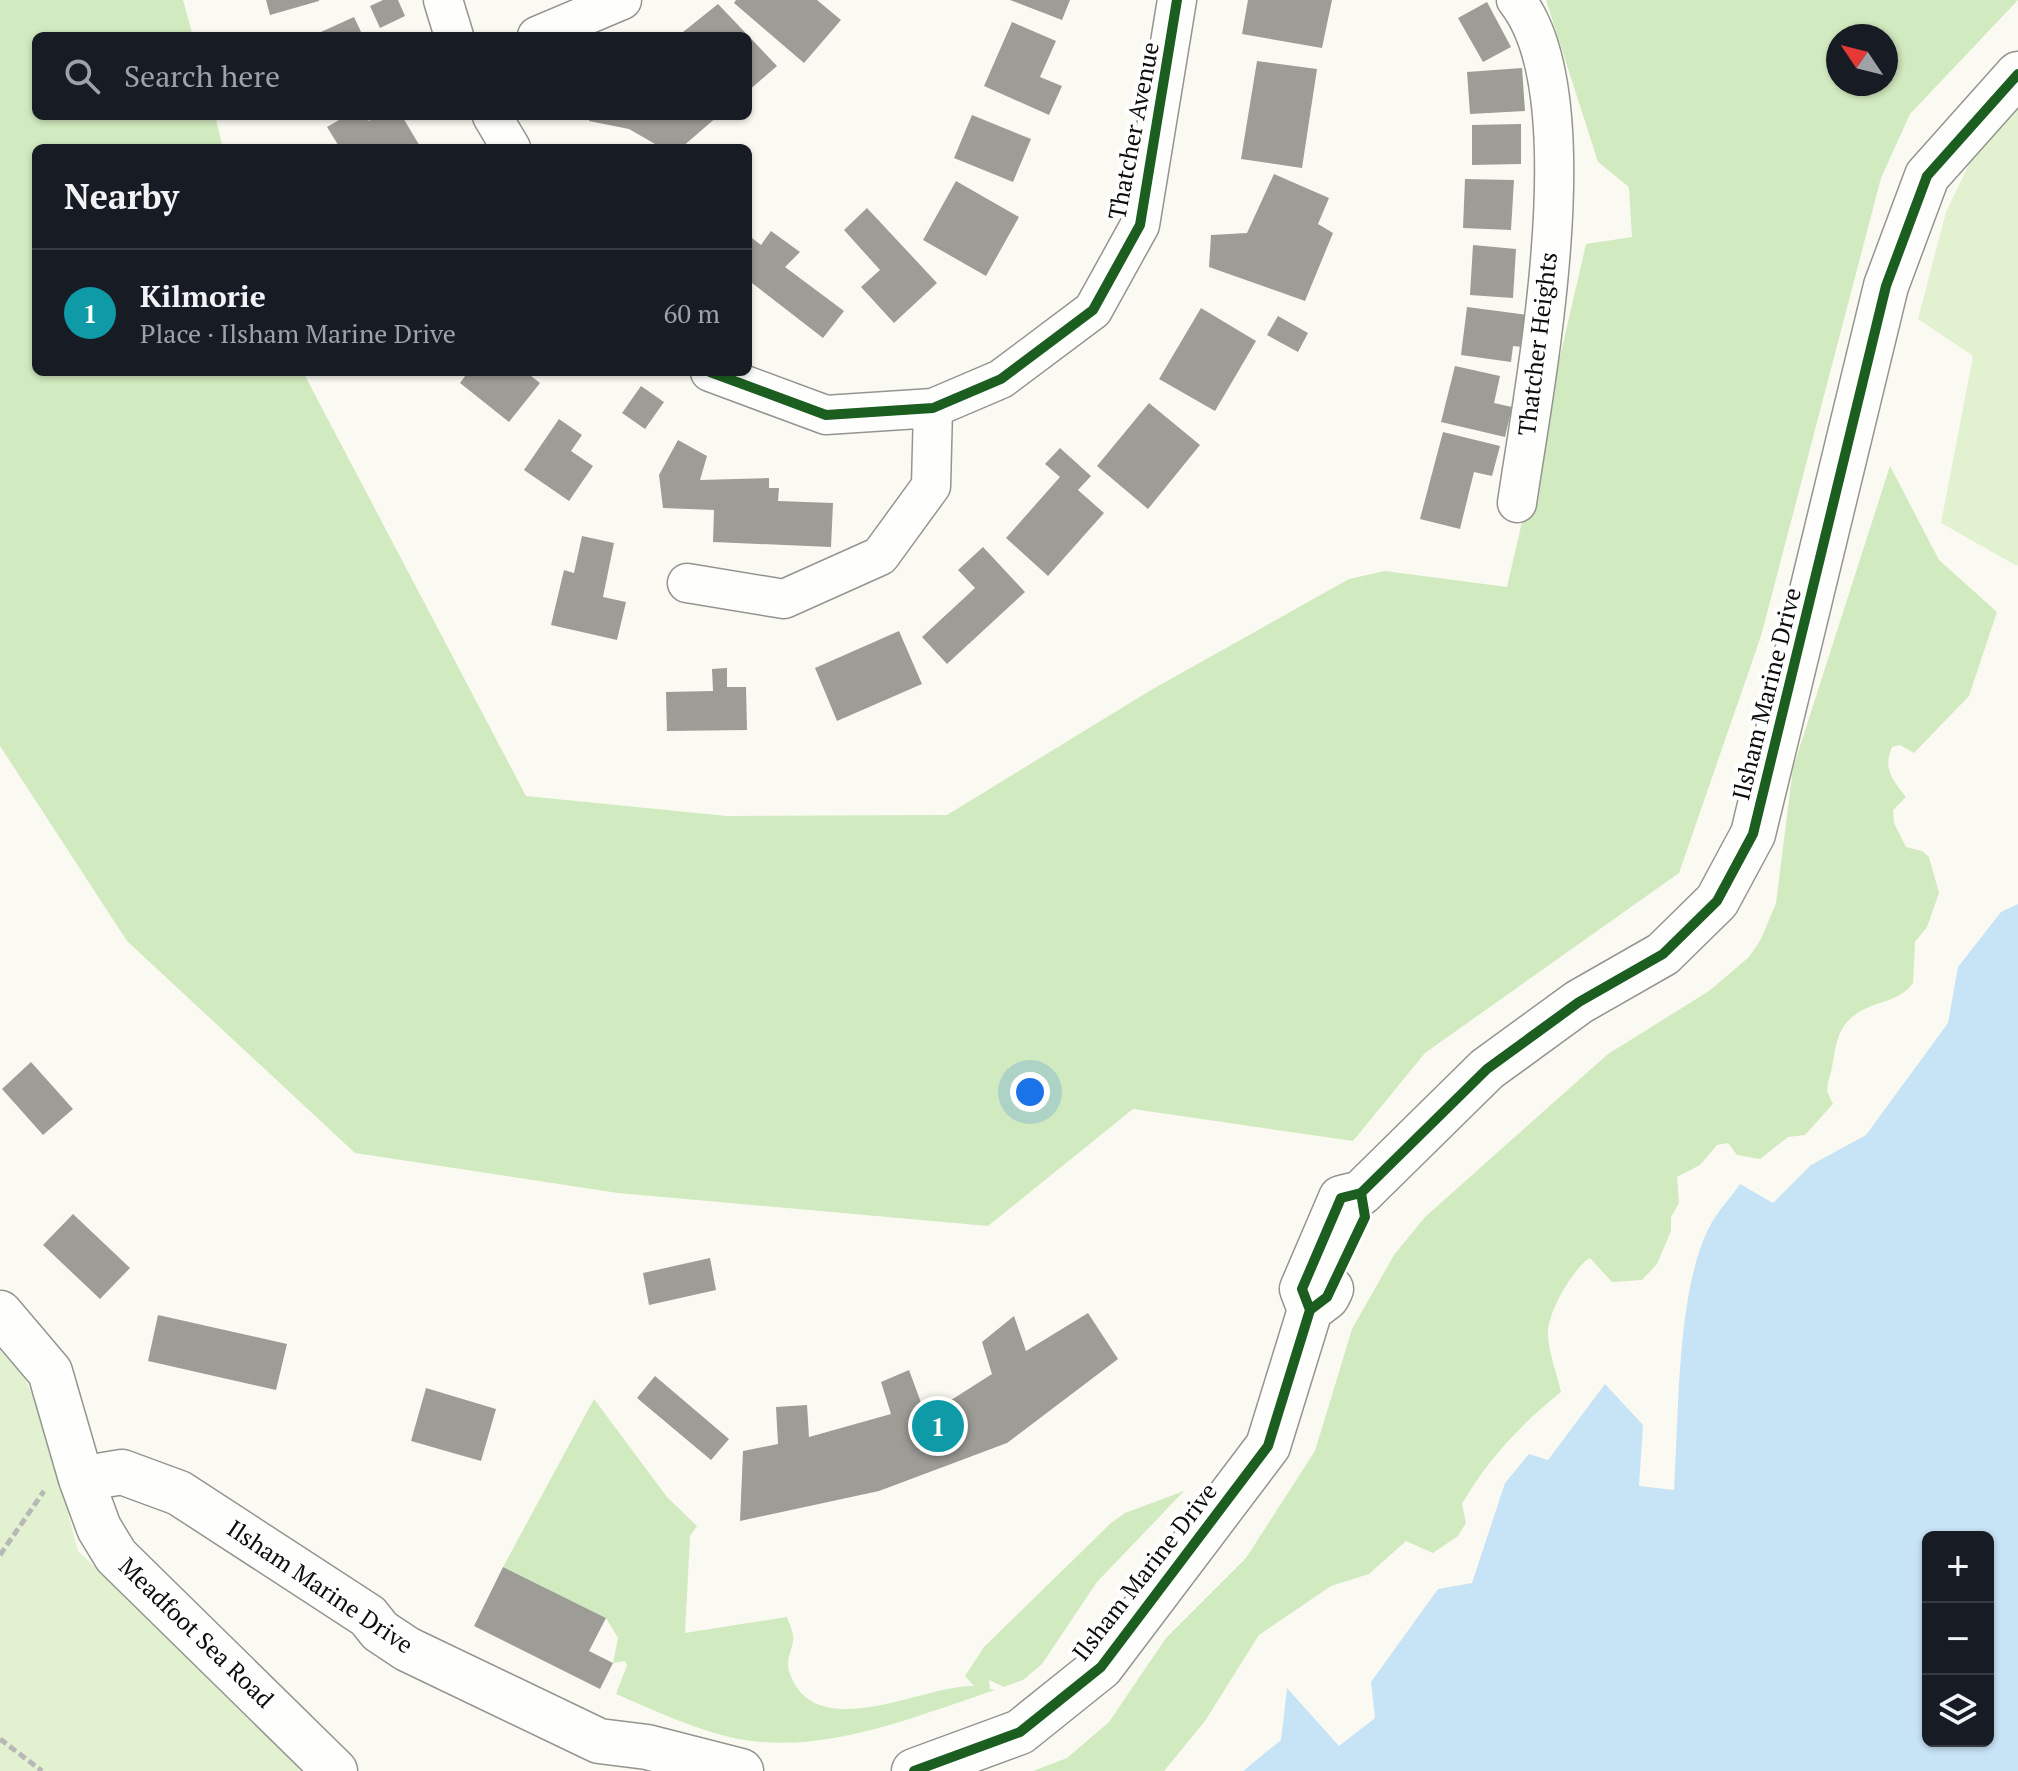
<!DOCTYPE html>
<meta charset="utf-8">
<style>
:root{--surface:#171b24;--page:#242831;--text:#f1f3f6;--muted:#9ea1a6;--line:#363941;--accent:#0f766e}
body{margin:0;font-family:"PT Serif",serif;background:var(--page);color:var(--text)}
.controls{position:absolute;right:24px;bottom:24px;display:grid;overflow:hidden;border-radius:12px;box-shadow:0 2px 6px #0004}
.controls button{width:72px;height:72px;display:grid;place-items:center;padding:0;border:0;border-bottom:2px solid var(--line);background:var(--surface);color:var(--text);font:40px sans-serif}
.compass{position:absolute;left:1826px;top:24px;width:72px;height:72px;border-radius:50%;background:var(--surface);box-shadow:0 2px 6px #0004;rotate:305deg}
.you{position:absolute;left:1030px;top:1092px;width:28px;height:28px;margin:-20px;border:6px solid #fff;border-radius:50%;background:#1a73e8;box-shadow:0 0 0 12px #1a73e833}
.badge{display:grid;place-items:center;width:52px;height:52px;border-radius:50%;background:var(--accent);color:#fff;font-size:26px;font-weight:700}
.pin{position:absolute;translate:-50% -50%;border:4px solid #fff;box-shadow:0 2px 8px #0006}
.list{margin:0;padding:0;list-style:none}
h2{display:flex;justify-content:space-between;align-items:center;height:104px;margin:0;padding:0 32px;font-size:34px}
h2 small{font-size:26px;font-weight:400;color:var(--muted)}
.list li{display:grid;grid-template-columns:52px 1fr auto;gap:24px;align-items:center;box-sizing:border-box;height:128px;padding:0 32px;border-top:2px solid var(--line)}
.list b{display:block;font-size:30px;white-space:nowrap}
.list p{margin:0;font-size:26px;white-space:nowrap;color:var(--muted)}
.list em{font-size:26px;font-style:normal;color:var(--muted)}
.icon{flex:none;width:44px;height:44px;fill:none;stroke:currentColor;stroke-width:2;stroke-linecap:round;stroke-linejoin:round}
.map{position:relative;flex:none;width:2018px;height:1771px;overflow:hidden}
.search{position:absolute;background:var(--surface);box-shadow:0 2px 6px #0004;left:32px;top:32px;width:720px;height:88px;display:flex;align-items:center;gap:20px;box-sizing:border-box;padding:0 28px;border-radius:12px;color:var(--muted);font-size:30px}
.panel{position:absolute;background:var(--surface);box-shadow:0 2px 6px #0004;left:32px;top:144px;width:720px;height:232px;border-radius:12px}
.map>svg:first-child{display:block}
</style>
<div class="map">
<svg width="2018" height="1771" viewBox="0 0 2018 1771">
<rect width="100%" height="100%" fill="#fbfaf2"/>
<path fill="#e2f2d1" d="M2018,105V564L2017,566L1941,523L1973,356L1918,319L1946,212L1975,152Z
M0,1341L15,1359L43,1416L78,1551L293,1755L300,1771H0Z"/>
<path fill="#d2eabf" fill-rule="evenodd" d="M0,0H183L193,36H36V116H215L223,148H36V372H303L526,796L727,816L947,815L1151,690L1349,579L1385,571L1507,587L1586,244L1632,237L1629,187L1598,162L1546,0H2018L1910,114L1881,178L1761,636L1679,873L1425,1053L1353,1141L1133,1109L988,1226L618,1193L355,1153L127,941L0,746ZM1838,36H1886V84H1838Z
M1890,466L1939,560L1997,612L1969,696L1914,753L1900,745L1892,747C1882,770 1894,781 1906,797L1893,810L1894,823L1906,847L1922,851L1929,857L1939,893L1927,927L1915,942L1913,983C1896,1007 1863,999 1844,1026C1833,1042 1835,1064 1828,1082L1827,1091L1833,1104L1805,1135L1788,1137L1760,1159L1737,1155L1728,1143L1717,1145L1700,1165L1677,1177L1679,1203L1671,1217V1231L1657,1264L1642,1280L1612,1282L1590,1258C1573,1268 1546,1315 1548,1335C1549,1354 1557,1374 1561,1392C1522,1423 1487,1460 1462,1504L1466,1523L1458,1536L1433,1553L1406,1541L1369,1574L1331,1586L1259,1635L1205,1721L1164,1771H1033L1067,1758L1109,1722L1166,1638L1246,1558L1315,1451L1352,1329L1394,1255L1425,1217L1608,1054L1709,991L1749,957L1761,939L1776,903L1793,768Z
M594,1399L667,1497L697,1526L690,1536L685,1633L787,1617C789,1623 792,1629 793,1635C795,1646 785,1658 789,1671C813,1748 925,1684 974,1686L965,1676L984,1647L1111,1523L1125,1513L1184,1491L1097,1582L1042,1664L1023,1680L1004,1687L989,1680L990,1689L995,1690C910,1718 816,1759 725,1736C687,1726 651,1709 616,1694L627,1665L625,1661L613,1663L618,1638L606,1618L503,1567Z"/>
<path fill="#c7e3f6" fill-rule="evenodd" d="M2018,904V1771H1243L1281,1740L1287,1688L1339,1746L1375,1718L1371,1682L1438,1589L1472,1583L1505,1483L1529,1454L1548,1460L1605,1384L1643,1425L1639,1486L1674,1490C1679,1417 1676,1287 1711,1224C1719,1210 1731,1197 1740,1184L1773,1203L1811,1165L1866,1135L1948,1023L1958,967L2001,912ZM1928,1537H1988V1741H1928Z"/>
<path fill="#9e9c97" d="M266,0H319V1L270,15Z
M383,0H398L405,16L380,28L370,6Z
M736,0H817L841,20L804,63L734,3Z
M1010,0H1070L1062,20Z
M1248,0H1332L1322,48L1242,34Z
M1487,2L1511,47L1483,62L1458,18Z
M718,4L777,66L748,91V36H678Z
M354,17L363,36H312Z
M1012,22L1056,41L1040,77L1062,86L1049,115L984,86Z
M1257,61L1317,69L1302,168L1241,159Z
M1522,68L1525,111L1470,114L1467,72Z
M972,115L1031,139L1013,182L954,158Z
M346,116H366L369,121L376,116H402L421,148H340L327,127Z
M590,116H718L681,148H662L629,129L589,121Z
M1521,124V164L1472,165V125Z
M1274,174L1329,198L1318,224L1333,233L1305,301L1209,267L1211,235L1247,233Z
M1465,179L1514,180L1511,230L1463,228Z
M956,181L1019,217L986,276L923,240Z
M867,208L937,283L894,323L861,287L880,270L844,230Z
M771,231L800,252L785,267L844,311L823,338L748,280V235L761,245Z
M1473,245L1516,249L1513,298L1470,295Z
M1467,307L1527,315L1523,347L1513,346L1511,362L1461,355Z
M1201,308L1256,341L1215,411L1159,379Z
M1278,316L1308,333L1298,352L1267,335Z
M1455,366L1500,376L1494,403L1512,407L1505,437L1441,422Z
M468,372H526L540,383L509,422L460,383Z
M641,386L664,402L645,429L622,413Z
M1149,403L1200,445L1148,509L1097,466Z
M559,419L582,435L571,451L593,466L569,501L524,470Z
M1443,432L1500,446L1492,476L1474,472L1460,529L1420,519Z
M678,440L707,456L700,480L769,478V488H779L778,501L833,503L831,547L713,542L714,510L663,508L659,475Z
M1060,448L1091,476L1078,490L1104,513L1048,576L1006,538L1060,477L1045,464Z
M582,536L614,543L603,597L626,602L617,640L551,625L564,570L574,573Z
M983,547L1025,592L947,664L922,637L975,588L958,570Z
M899,631L922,684L837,721L815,668Z
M727,668V687H746L747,730L667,731L666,692L713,691L712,669Z
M31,1062L73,1109L43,1135L2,1089Z
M73,1214L130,1268L100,1299L43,1245Z
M710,1258L716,1290L649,1305L643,1273Z
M1088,1313L1118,1359L1007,1443L879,1491L740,1521L743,1451L778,1444L776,1407L807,1405L809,1437L891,1414L881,1382L909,1370L926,1416L992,1374L982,1342L1014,1316L1026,1351Z
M158,1315L287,1344L276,1390L148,1361Z
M655,1376L729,1439L711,1460L637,1398Z
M426,1388L496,1409L481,1461L411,1441Z
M503,1567L606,1618L589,1651L613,1663L600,1689L474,1626Z"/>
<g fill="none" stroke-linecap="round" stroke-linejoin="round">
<g stroke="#949490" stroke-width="41">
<path id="minor" d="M443,0L454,36
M1516,0C1592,95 1534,386 1517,503
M537,36L622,0
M492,116L511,148
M710,372L826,415L933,408L1001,379L1093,310L1140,225L1177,0
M687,583L784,599L880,556L931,486L933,408"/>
</g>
<g stroke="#949490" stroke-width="47">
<path id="tertiary" d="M1310,1310L1302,1289L1341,1198L1361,1193L1487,1069L1579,1002L1663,954L1717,901L1753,834L1886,286L1927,176L2018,74
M0,1313L50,1372L81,1479L99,1528L116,1556L335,1771
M81,1479L122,1472L179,1493L368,1616L380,1631L407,1649L599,1741L647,1747L741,1771
M914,1771L1020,1732L1101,1667L1268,1446L1310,1310L1327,1297L1331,1289"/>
</g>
<path stroke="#b8b8b6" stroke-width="5" stroke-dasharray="8 4" stroke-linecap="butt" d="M0,1555L44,1491
M0,1739L42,1771"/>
<use href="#minor" stroke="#fefefd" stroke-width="38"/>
<use href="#tertiary" stroke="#fefefd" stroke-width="44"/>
<g stroke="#fff" stroke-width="15">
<path id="cycleway" d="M710,372L826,415L933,408L1001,379L1093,310L1140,225L1177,0
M1310,1310L1302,1289L1341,1198L1361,1193L1487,1069L1579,1002L1663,954L1717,901L1753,834L1886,286L1927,176L2018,74
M914,1771L1020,1732L1101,1667L1268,1446L1310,1310L1327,1297L1365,1217L1361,1193"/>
</g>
<use href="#cycleway" stroke="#1b5e20" stroke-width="10"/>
</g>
<g text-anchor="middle" stroke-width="8" stroke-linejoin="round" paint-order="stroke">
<g font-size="24" fill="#0d0d0d" stroke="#fff">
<text transform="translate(1134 131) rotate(-79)" y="8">Thatcher Avenue</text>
<text transform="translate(1538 344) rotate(-83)" y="8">Thatcher Heights</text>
<text transform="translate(1767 694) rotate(-76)" y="8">Ilsham Marine Drive</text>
<text transform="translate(1145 1572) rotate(-52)" y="8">Ilsham Marine Drive</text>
<text transform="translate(320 1587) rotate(34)" y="8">Ilsham Marine Drive</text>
<text transform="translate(196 1633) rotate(44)" y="8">Meadfoot Sea Road</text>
</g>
</g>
</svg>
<div class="controls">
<button>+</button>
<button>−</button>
<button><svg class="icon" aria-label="layers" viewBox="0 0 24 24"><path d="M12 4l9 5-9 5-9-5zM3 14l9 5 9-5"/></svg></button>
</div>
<svg class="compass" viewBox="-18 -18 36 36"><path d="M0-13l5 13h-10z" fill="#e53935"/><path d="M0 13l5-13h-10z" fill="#9ea1a6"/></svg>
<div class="you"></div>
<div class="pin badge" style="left:938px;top:1426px;background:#0f9aa8">1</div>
<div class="search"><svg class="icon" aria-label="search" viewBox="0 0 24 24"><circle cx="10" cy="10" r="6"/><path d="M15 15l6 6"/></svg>Search here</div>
<section class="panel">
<h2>Nearby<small></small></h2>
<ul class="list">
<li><span class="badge" style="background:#0f9aa8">1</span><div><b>Kilmorie</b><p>Place · Ilsham Marine Drive</p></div><em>60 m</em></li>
</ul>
</section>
</div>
